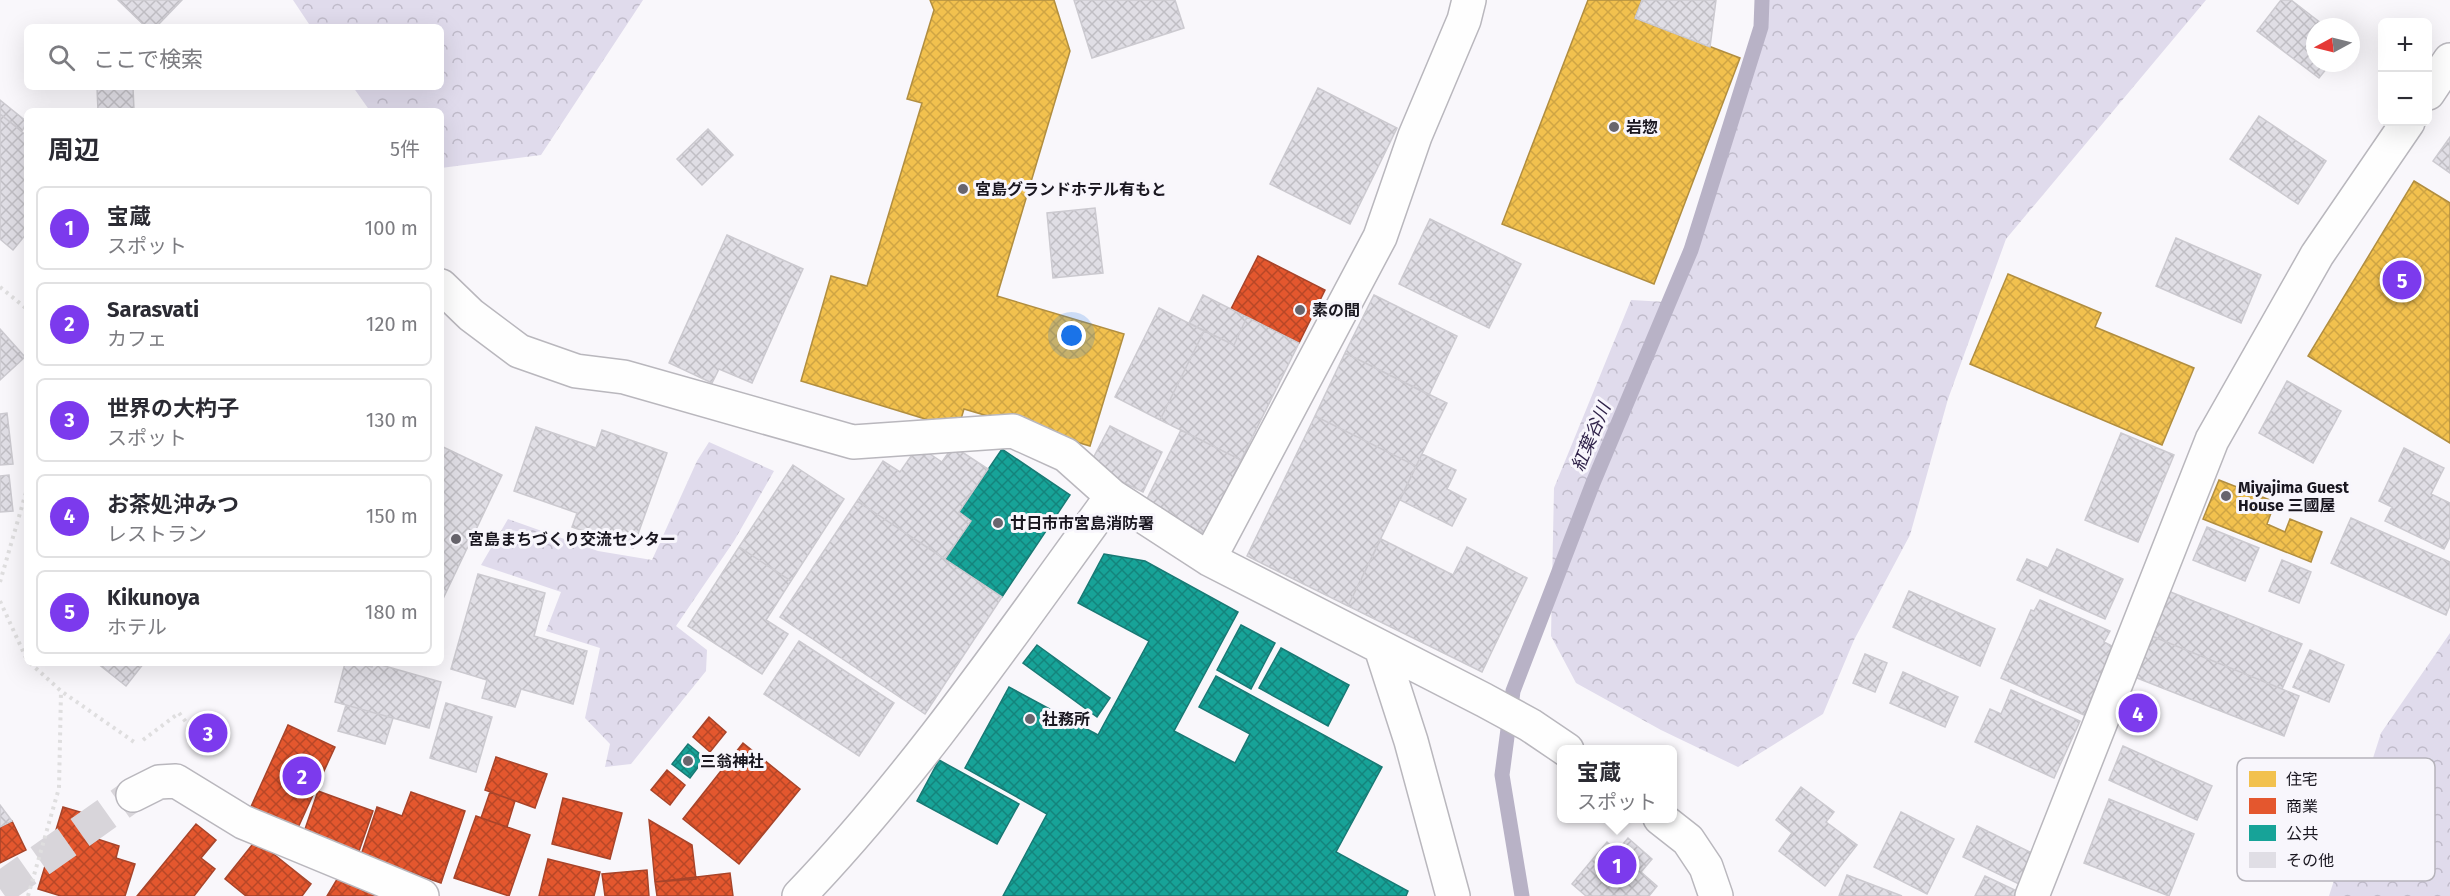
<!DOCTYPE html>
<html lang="ja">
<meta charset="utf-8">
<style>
:root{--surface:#fff;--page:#f2f2f3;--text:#2b2b33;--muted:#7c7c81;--line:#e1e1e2;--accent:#7c3aed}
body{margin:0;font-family:"Fira Sans","Noto Sans JP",sans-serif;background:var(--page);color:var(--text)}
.controls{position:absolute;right:18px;top:18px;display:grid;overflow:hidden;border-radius:9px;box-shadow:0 6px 24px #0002}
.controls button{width:54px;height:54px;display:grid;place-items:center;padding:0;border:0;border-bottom:2px solid var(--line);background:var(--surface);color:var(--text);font:30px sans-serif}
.compass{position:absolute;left:2306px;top:18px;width:54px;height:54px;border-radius:50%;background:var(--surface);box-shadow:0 6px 24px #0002;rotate:263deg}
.you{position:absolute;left:1072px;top:336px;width:21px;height:21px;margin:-15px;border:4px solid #fff;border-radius:50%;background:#1a73e8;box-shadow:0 0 0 9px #1a73e833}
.badge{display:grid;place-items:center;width:39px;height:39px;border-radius:50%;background:var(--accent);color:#fff;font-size:20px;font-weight:700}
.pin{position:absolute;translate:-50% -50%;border:3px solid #fff;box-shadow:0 2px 6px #0006}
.popup{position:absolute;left:1557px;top:745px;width:120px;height:78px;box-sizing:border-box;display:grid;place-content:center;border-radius:9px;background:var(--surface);filter:drop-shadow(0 2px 4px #0005);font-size:20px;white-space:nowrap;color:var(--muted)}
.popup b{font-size:22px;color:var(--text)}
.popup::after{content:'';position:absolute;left:50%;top:100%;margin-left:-12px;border:12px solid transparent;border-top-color:var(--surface)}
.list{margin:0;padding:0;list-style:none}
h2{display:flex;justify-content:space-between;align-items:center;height:78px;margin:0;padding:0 24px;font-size:26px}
h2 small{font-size:20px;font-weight:400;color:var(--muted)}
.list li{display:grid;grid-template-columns:39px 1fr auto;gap:18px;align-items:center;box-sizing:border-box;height:84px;margin:0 12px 12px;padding:0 12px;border:2px solid var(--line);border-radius:9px}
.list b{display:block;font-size:22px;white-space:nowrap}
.list p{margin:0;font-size:20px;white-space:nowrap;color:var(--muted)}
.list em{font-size:20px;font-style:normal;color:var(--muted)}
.icon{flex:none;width:33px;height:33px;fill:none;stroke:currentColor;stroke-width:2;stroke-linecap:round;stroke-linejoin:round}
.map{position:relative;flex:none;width:2450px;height:896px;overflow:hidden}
.search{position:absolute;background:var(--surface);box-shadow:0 6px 24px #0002;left:24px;top:24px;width:420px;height:66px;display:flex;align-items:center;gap:15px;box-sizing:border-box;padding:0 21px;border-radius:9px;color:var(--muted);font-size:22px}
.panel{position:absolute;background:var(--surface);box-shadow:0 6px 24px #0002;left:24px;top:108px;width:420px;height:558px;border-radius:9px}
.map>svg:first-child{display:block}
</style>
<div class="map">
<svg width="2450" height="896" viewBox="0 0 2450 896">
<defs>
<pattern id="forest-crowns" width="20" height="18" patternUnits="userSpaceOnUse" patternTransform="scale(1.5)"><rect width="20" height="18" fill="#e0dbec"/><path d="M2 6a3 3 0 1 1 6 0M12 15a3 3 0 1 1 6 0" fill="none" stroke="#c0bbca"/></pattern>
<pattern id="homes-cross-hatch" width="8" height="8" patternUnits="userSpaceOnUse" patternTransform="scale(1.5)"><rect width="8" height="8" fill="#f2c14e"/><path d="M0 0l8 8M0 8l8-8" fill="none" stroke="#cfa544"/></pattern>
<pattern id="shops-cross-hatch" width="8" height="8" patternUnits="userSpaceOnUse" patternTransform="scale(1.5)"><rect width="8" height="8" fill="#e4572e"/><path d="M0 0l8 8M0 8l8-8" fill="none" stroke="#b84727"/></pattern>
<pattern id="public-cross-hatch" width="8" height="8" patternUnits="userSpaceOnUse" patternTransform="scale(1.5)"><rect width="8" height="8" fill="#17a398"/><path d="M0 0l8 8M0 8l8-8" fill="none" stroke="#14847c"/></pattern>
<pattern id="building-cross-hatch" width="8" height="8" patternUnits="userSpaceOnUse" patternTransform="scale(1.5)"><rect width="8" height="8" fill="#e0dee5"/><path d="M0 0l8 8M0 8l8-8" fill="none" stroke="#c0bec4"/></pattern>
</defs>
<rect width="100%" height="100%" fill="#f9f7fb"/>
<path fill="url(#forest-crowns)" d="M293,0H643L541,155L441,168V111H370L353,87H441V27H311Z
M1767,0H2206L2006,239L1948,399L1910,535L1854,640L1823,714L1738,767L1661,730L1576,683L1551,636L1554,488L1631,300L1666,302Z
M709,442L774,471L734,541L676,626L707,650L706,671L631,764L605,767L610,744L585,718L600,648L546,631L561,592L481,565L508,519L598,551L652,560L697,461Z
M2450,633V896H2329L2381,733Z"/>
<path fill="url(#homes-cross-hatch)" stroke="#b18e40" stroke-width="1.5" d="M930,0H1054L1070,51L997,296L1124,334L1090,446L964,409L958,429L801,381L831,276L867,286L922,103L907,99L934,10Z
M1588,0H1642L1635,18L1740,58L1654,284L1502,224Z
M2414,181L2450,203V443L2308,356Z
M2008,274L2101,313L2095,327L2194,368L2162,445L1970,364Z
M2219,480L2275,502L2267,524L2285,532L2290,519L2322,532L2311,562L2203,519Z"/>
<path fill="url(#shops-cross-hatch)" stroke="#a7442a" stroke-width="1.5" d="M1258,256L1325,290L1299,343L1231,309Z
M709,717L726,732L710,752L693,737Z
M288,725L335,747L296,832L249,811Z
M743,743L800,789L739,864L683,819Z
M496,757L547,774L535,808L485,790Z
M667,770L685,785L670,805L651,790Z
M318,791L373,811L358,854L303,835Z
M411,792L465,811L441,883L361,855L377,807L402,816Z
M490,792L515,801L507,827L481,818Z
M563,798L622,813L610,859L552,844Z
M63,807L90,815L85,835L119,846L116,858L135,864L125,896H61L38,889Z
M476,816L530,835L509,896L454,878Z
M649,820L692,845L696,879L655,882Z
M12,821L26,850L0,863V827Z
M196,824L216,840L201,858L215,869L194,896H137Z
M256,840L311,884L302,896H246L225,879Z
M548,859L600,872L594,896H539Z
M647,870L649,896H605L602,874Z
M730,873L733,896H657L655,882Z
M339,876L386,896H327Z"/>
<path fill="url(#public-cross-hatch)" stroke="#187974" stroke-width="1.5" d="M1002,449L1070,495L1002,597L945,559L971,521L959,512Z
M1104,554L1145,561L1238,612L1174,731L1235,763L1250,734L1199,707L1216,676L1382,767L1336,852L1408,891L1406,896H1003L1047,814L965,768L1009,687L1098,735L1149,641L1078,603Z
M1241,625L1275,643L1251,689L1217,670Z
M1037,645L1110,698L1097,717L1023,663Z
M1281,648L1349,685L1328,726L1259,688Z
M688,744L705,758L690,778L672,764Z
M939,760L1019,804L997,844L917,801Z"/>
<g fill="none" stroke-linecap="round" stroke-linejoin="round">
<path stroke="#b8b2c6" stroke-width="15" d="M1522,896L1502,775L1513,691L1593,483L1691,250L1761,27L1762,0"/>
</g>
<path fill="url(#building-cross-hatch)" stroke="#cccad0" stroke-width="1.5" d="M118,0H182L156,27H146Z
M1074,0H1175L1184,28L1092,58Z
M1642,0H1716L1710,47L1635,18Z
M2281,0H2291L2326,27H2315V63H2331L2319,78L2257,31Z
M97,87H133L134,111H98Z
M1318,88L1397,128L1350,224L1270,184Z
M0,100L27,122L22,131L0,114Z
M0,114L27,136V233L13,250L0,239Z
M2259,116L2326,161L2298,204L2230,159Z
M708,129L733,155L702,185L677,159Z
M2450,137V173L2433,161Z
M1095,208L1103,273L1053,278L1047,213Z
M1430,219L1521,264L1489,328L1399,284Z
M727,235L803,269L752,383L719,369L712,383L669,363Z
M2176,238L2261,275L2241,323L2156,286Z
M1203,295L1247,317L1234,345L1189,323Z
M1374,295L1457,336L1429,395L1345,353Z
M1159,308L1204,331L1160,420L1115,397Z
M1247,317L1299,343L1241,460L1160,420L1204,331L1234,345Z
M0,329L25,357L0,380Z
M1345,353L1447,403L1416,466L1315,416Z
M2287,381L2341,411L2313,463L2259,433Z
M7,413L13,464L0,465V414Z
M1315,416L1416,466L1348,606L1247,556Z
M1110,426L1162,452L1143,492L1089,466Z
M536,427L596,448L602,430L667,453L633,548L572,527L577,513L514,491Z
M1181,430L1241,460L1205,534L1145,503Z
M2121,433L2174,455L2138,542L2085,520Z
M441,446L502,475L441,603Z
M918,446L942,462L953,446L988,469L959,512L971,521L945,559L857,501L883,461L900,472Z
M2404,448L2444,468L2431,494L2450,503V537L2444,549L2385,521L2392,507L2379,501Z
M1422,454L1456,470L1447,489L1466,499L1452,526L1400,500Z
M793,465L844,499L791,581L739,547Z
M9,475L13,511L0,512V476Z
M857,501L1002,597L925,714L780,617Z
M2351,518L2450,562V605L2446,615L2331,563Z
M2207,527L2259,548L2245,581L2193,560Z
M1381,539L1453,575L1467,547L1527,578L1482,672L1348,606Z
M739,547L791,581L766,620L788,634L762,674L688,626Z
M2057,549L2123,579L2105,619L2017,580L2027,559L2048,568Z
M2282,560L2311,572L2299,603L2269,591Z
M478,574L545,593L534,636L587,651L573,704L521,689L515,707L482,698L487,680L451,669Z
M2163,589L2302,644L2282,689L2142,632Z
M1909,591L1995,629L1980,666L1893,627Z
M2040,600L2110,631L2104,642L2114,647L2084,715L2001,678L2031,610L2034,611Z
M2142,632L2299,696L2284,736L2127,674Z
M799,641L894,703L859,756L764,694Z
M2310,650L2344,665L2329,702L2293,687Z
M1865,654L1887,663L1875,692L1853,683Z
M97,663H144L126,686Z
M345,663H357L372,667L374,663L441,682L429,728L335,702Z
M1903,672L1958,697L1945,727L1890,703Z
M2011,690L2080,721L2054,778L1975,742L1990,709L2001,714Z
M446,703L492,717L476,772L430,758Z
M346,705L393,718L385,744L338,731Z
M2123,746L2212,786L2197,820L2109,780Z
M1801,787L1834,812L1826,822L1857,845L1825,886L1779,851L1792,833L1776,820Z
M2109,799L2194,834L2169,896L2084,863Z
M0,805L12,821L0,827Z
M1901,812L1954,839L1927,894L1874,867Z
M1977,826L2034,854L2019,884L1963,857Z
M1628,838L1652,859L1641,872L1657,886L1649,896H1586L1572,884L1607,842L1617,851Z
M1847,875L1902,896H1839Z
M1985,876L2017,891L2014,896H1975Z"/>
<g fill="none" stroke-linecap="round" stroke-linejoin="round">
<path stroke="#d8d5da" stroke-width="33" stroke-dasharray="33 16" stroke-linecap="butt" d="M0,889L133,795"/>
<g stroke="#b9b7bd" stroke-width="36">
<path id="street" d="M2428,93L2450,60
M441,286L471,315L519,351L576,371L624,377L853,442L1013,431L1066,455L1112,496L1209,559L1484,700L1530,725L1567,750
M1209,559L1380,237L1415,136L1464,20L1469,0
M1381,648L1411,741L1453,896
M133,795L159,782L176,781L243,822L422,896
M1660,818L1688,840L1706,867L1716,896
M799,896C916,774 1012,633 1112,496
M2032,896L2212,440L2317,255L2408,122"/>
</g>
<path stroke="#dfdedf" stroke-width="4" stroke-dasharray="3 4.5" stroke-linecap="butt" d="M0,287L27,309
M0,582L27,489
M0,601L27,660
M30,663L61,691L137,744
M143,740L179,713L197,736L193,744
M28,896L59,788L61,691"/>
<use href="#street" stroke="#fefefe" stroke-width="33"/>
</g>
<g fill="#68656d" stroke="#f8f6fc" stroke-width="2">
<circle cx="1614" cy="127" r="6"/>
<circle cx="963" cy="189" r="6"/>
<circle cx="1300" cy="310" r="6"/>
<circle cx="2226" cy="496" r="6"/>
<circle cx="998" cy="523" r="6"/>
<circle cx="456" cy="539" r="6"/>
<circle cx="1030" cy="719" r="6"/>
<circle cx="688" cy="761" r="6"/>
</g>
<g text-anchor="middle" stroke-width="6" stroke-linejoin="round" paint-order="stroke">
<g font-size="16" font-weight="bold" fill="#1a1720" stroke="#f8f6fc" text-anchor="start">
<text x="1626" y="133">岩惣</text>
<text x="975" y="195">宮島グランドホテル有もと</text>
<text x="1312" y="316">素の間</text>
<text x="2238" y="493">Miyajima Guest<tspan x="2238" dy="18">House 三國屋</tspan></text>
<text x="1010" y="529">廿日市市宮島消防署</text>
<text x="468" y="545">宮島まちづくり交流センター</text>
<text x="1042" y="725">社務所</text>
<text x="700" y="767">三翁神社</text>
</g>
<g font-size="18" font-style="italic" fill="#30234a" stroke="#f8f6fc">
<text transform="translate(1591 437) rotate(-67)" y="6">紅葉谷川</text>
</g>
</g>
<rect x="2237" y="758" width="198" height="123" rx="9" fill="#f8f6fc" stroke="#b5b3ba" stroke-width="1.5"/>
<rect x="2249" y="771" width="27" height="16" fill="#f2c14e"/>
<rect x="2249" y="798" width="27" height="16" fill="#e4572e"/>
<rect x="2249" y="825" width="27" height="16" fill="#17a398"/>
<rect x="2249" y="852" width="27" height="16" fill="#e0dee5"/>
<g font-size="16" fill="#1a1720">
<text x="2286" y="785">住宅</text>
<text x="2286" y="812">商業</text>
<text x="2286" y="839">公共</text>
<text x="2286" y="866">その他</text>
</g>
</svg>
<div class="controls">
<button>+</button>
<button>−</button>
</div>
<svg class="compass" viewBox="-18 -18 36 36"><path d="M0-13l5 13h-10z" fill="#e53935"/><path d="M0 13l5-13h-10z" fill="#7c7c81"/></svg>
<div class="you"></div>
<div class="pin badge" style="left:1617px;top:865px">1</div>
<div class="popup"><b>宝蔵</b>スポット</div>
<div class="pin badge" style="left:302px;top:776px">2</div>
<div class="pin badge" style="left:208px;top:733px">3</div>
<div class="pin badge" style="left:2138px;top:713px">4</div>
<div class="pin badge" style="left:2402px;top:280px">5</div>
<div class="search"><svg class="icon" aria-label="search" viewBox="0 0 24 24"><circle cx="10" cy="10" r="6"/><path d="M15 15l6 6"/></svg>ここで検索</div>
<section class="panel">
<h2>周辺<small>5件</small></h2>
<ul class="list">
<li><span class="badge">1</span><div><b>宝蔵</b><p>スポット</p></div><em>100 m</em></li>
<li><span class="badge">2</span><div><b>Sarasvati</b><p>カフェ</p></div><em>120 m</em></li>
<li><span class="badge">3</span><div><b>世界の大杓子</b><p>スポット</p></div><em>130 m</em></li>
<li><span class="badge">4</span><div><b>お茶処沖みつ</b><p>レストラン</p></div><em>150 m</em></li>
<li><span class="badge">5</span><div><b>Kikunoya</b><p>ホテル</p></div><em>180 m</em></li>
</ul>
</section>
</div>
